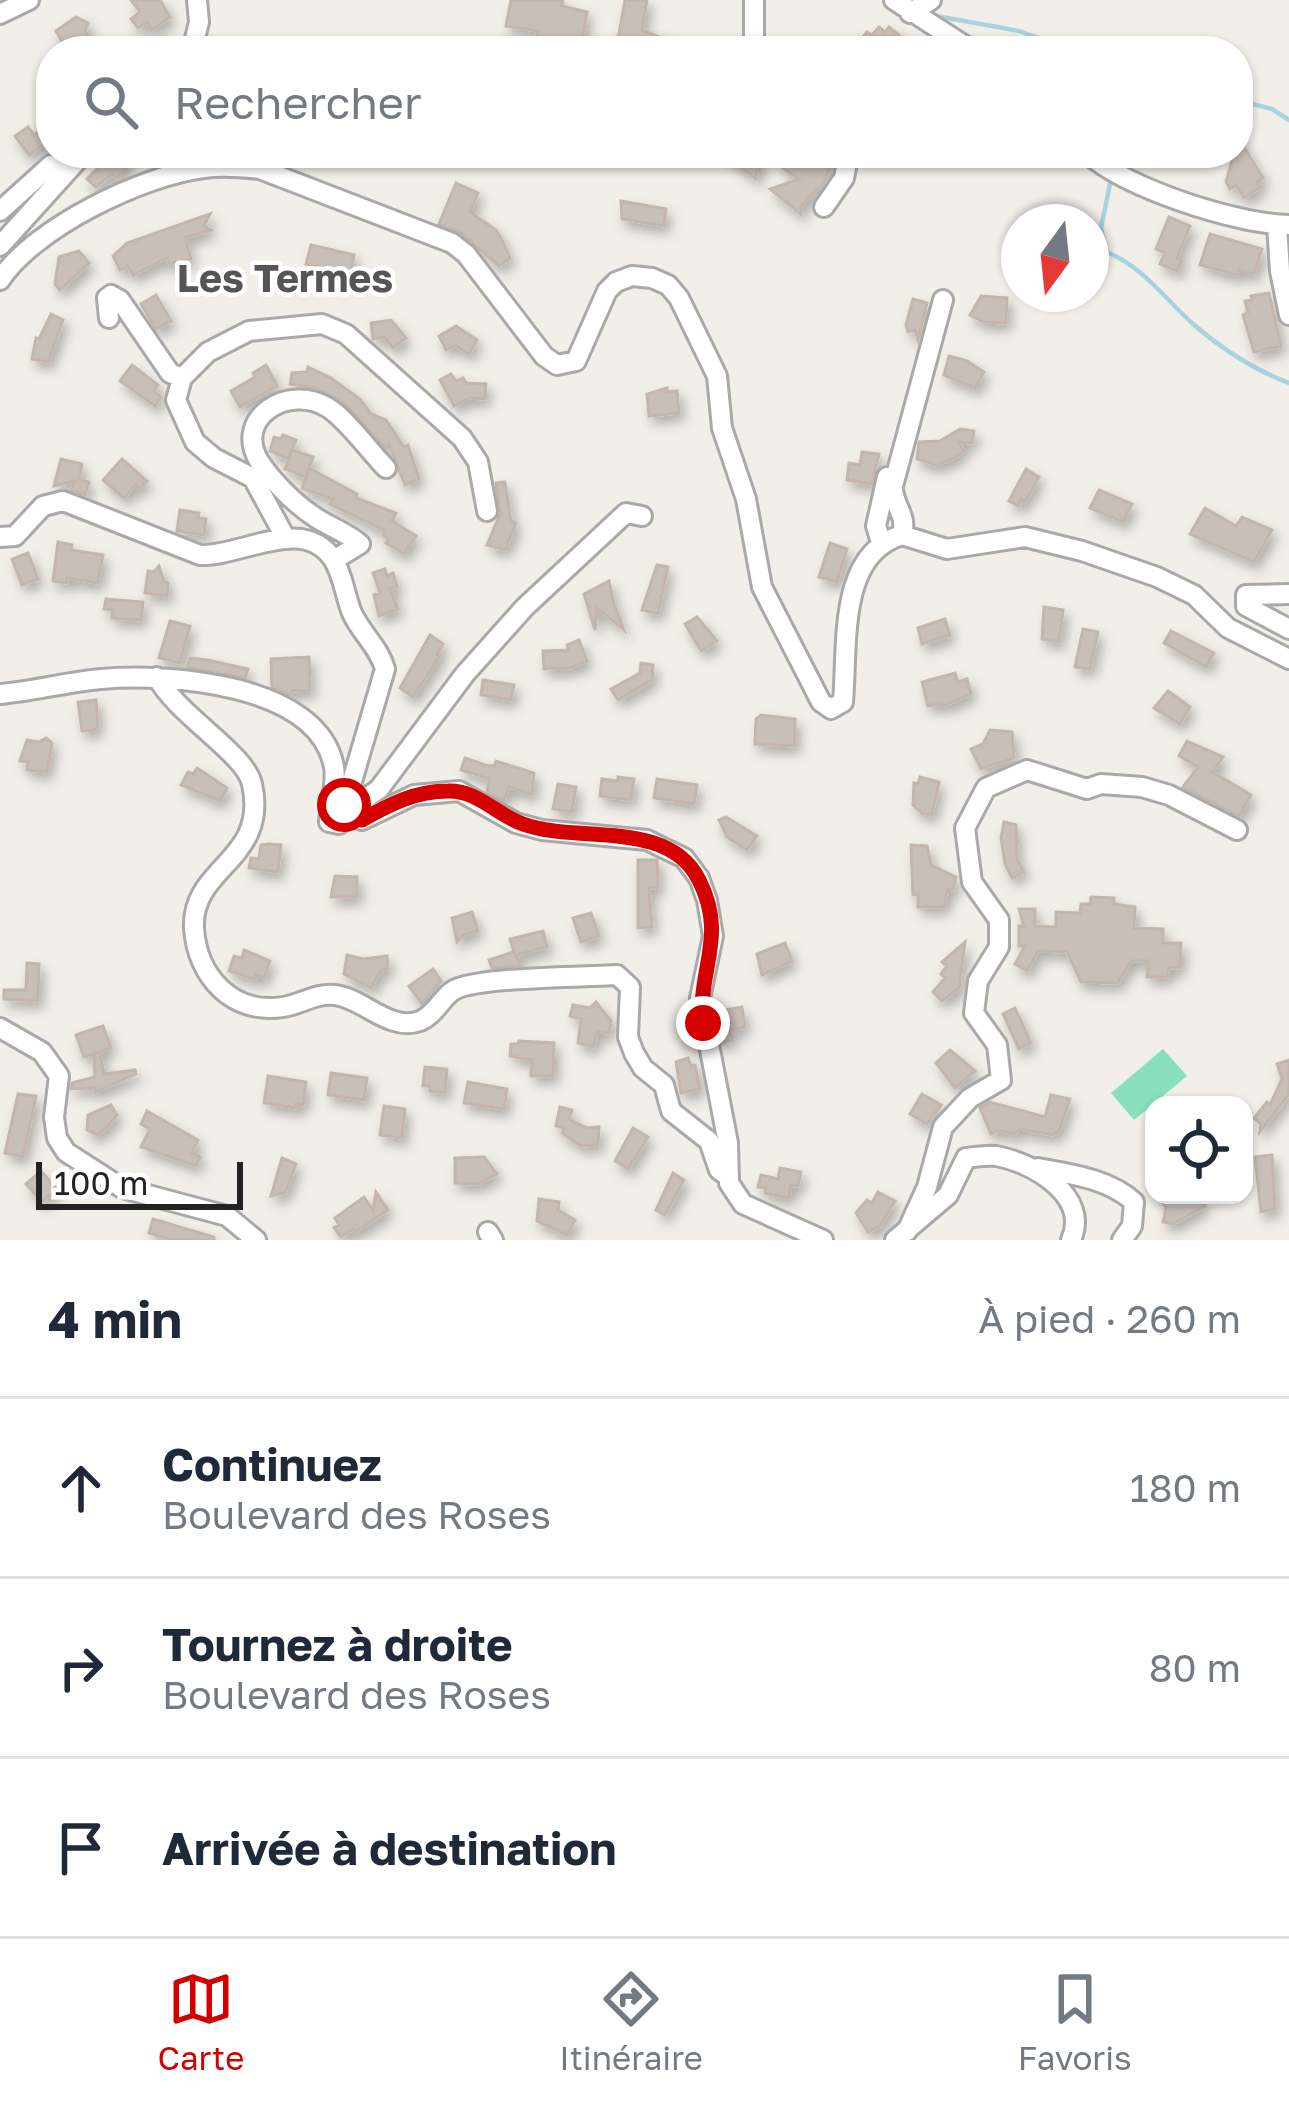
<!DOCTYPE html>
<html lang="fr">
<meta charset="utf-8">
<style>
:root{--surface:#fff;--page:#f2f2f3;--text:#1f2937;--muted:#747a83;--line:#e0e1e3;--accent:#d40000}
body{margin:0;font-family:"Golos Text",sans-serif;background:var(--page);color:var(--text)}
.controls{position:absolute;right:36px;bottom:36px;display:grid;overflow:hidden;border-radius:24px;box-shadow:0 3px 9px #0004}
.controls button{width:108px;height:108px;display:grid;place-items:center;padding:0;border:0;border-bottom:3px solid var(--line);background:var(--surface);color:var(--text);font:60px sans-serif}
.compass{position:absolute;left:1001px;top:204px;width:108px;height:108px;border-radius:50%;background:var(--surface);box-shadow:0 3px 9px #0004;rotate:195deg}
.scale{position:absolute;left:36px;bottom:30px;width:207px;box-sizing:border-box;padding-left:12px;border:6px solid #222;border-top:0;font-size:33px;line-height:42px;white-space:nowrap;color:#222;-webkit-text-stroke:9px #fff;paint-order:stroke}
.stop{position:absolute;width:36px;height:36px;margin:-27px;border:9px solid #d40000;border-radius:50%;background:#fff}
.stop.end{background:#d40000;border-color:#fff;box-shadow:0 3px 12px #0008}
.list{margin:0;padding:0;list-style:none}
h2{display:flex;justify-content:space-between;align-items:center;height:156px;margin:0;padding:0 48px;font-size:51px}
h2 small{font-size:39px;font-weight:400;color:var(--muted)}
.list li{display:grid;grid-template-columns:78px 1fr auto;gap:36px;align-items:center;box-sizing:border-box;height:180px;padding:0 48px;border-top:3px solid var(--line)}
.list b{display:block;font-size:45px;white-space:nowrap}
.list p{margin:0;font-size:39px;white-space:nowrap;color:var(--muted)}
.list em{font-size:39px;font-style:normal;color:var(--muted)}
.icon{flex:none;width:66px;height:66px;fill:none;stroke:currentColor;stroke-width:2;stroke-linecap:round;stroke-linejoin:round}
.map{position:relative;flex:none;width:1289px;height:1240px;overflow:hidden}
.search{position:absolute;background:var(--surface);box-shadow:0 3px 9px #0004;left:36px;right:36px;top:36px;height:132px;display:flex;align-items:center;gap:30px;box-sizing:border-box;padding:0 42px;border-radius:48px;color:var(--muted);font-size:45px}
.sheet{height:696px;background:var(--surface)}
nav{display:flex;justify-content:space-around;align-items:center;box-sizing:border-box;height:168px;border-top:3px solid var(--line);background:var(--surface);font-size:33px;color:var(--muted)}
nav a{display:grid;justify-items:center;gap:6px}
nav .on{color:var(--accent)}
.map>svg:first-child{display:block}
</style>
<div class="map">
<svg width="1289" height="1240" viewBox="0 0 1289 1240">
<defs>
<filter id="shadow"><feDropShadow dx="4.5" dy="7" stdDeviation="6" flood-color="#0004"/></filter>
</defs>
<rect width="100%" height="100%" fill="#f2efe9"/>
<path fill="#88e0be" d="M1163,1049L1187,1076L1134,1120L1111,1093Z"/>
<g fill="none" stroke-linecap="round" stroke-linejoin="round">
<path stroke="#aad3df" stroke-width="4.5" d="M931,15L1019,31L1076,51
M1117,51H1144
M1238,100L1272,109L1289,120
M1110,184L1101,228L1107,252C1144,268 1164,298 1193,324C1223,350 1252,369 1289,383"/>
</g>
<path fill="#c7bfb8" stroke="#c4b6ab" stroke-width="3" filter="url(#shadow)" d="M131,0H160L170,17L152,30L147,22L138,28L131,19L140,12Z
M511,0H563L562,6L587,12L581,44L569,42L568,47L536,41L538,31L506,26Z
M625,0H647L642,30L693,51H640L617,45Z
M76,17L88,23L85,31L90,38L67,51L56,31Z
M879,27L885,32L889,27L899,35L895,40L901,44L896,51H852L867,32L872,35Z
M51,124V139L29,155L15,136L28,127L34,135Z
M1238,137L1263,178L1257,182L1261,187L1244,198L1236,185L1230,189L1226,182L1234,153H1238Z
M113,153H133L124,162L128,167L117,178L112,174L96,187L87,179Z
M723,153H757L761,170L757,171L756,179Z
M781,153H835L824,183L801,206V214L770,189L799,179L780,166Z
M456,183L478,193L470,212L496,230L501,238L510,258L499,266L460,232L439,224Z
M621,201L666,209L664,226L622,219Z
M210,214L204,226L211,230L185,238L191,259L170,264L167,258L133,275L128,266L120,270L113,256L127,243Z
M1169,217L1190,226L1177,258L1182,260L1177,271L1160,264L1165,253L1156,249Z
M1210,234L1262,249L1254,274L1239,270L1237,275L1200,265Z
M311,245L354,255L351,272L306,264Z
M79,251L89,263L60,290L55,284L59,257Z
M1269,293L1281,346L1254,352L1243,315L1248,313L1245,301L1252,300L1251,296Z
M156,295L171,321L156,329L141,304Z
M981,296L1007,298L1006,323L984,322L970,315Z
M913,299L927,303L918,340L915,330L908,332L906,325Z
M51,314L63,320L50,357L48,362L32,359L36,338L39,339Z
M391,320L406,338L393,348L384,337L373,339L371,323Z
M456,326L477,340L469,354L455,345L446,350L439,336Z
M949,356L967,361L984,372L975,388L944,375Z
M132,365L158,385L154,391L161,397L155,406L120,381Z
M266,365L277,386L240,407L231,391L255,377L253,373Z
M308,367L331,378L360,399L371,414L386,420L404,447L408,445L419,479L405,485L389,445L386,448L342,401L317,388L290,384L292,373L307,372Z
M451,374L456,381L463,378L466,383L486,384L485,399L469,398L454,406L440,380Z
M667,388V392L677,391L679,413L649,416L647,394Z
M960,429L974,431L972,443L958,442L964,451L955,458L936,465L917,459L919,442L940,441Z
M283,435L296,440L292,450L313,457L306,477L285,469L292,450L289,459L270,451L274,437L281,439Z
M862,452L879,454L872,484L847,480L849,463L860,465Z
M61,459L82,464L79,479L89,482L85,495L71,490L75,481L54,486Z
M122,459L147,481L139,489L135,485L124,498L103,480Z
M309,468L357,494L356,498L396,513L392,521L416,536L404,554L386,543L389,539L383,535L385,531L330,504L333,499L302,488Z
M1026,469L1039,477L1025,502L1021,500L1018,506L1009,501Z
M505,482L511,521L516,523L505,550L487,545L500,514L496,483Z
M1099,490L1132,504L1123,522L1090,508Z
M1205,508L1236,526L1242,517L1272,530L1254,562L1190,534Z
M180,510L199,513L198,518L206,519L204,535L177,531Z
M58,542L72,545L71,550L103,555L98,583L67,578V583L53,581Z
M830,543L847,549L837,582L819,577Z
M28,553L38,579L22,585L12,559Z
M657,565L668,567L658,614L642,610Z
M159,566L164,581L168,583L167,596L145,593L148,571L154,572Z
M385,569L387,576L393,573L397,587L390,589L398,609L379,616L374,595L380,593L373,573Z
M609,581L614,604L624,630L597,608L595,630L584,594Z
M106,599L143,602L141,620L112,618L113,610L104,609Z
M1044,607L1063,610L1059,642L1042,639Z
M697,617L717,641L701,651L685,624Z
M945,619L950,635L922,644L918,628Z
M170,621L190,626L180,663L159,658Z
M1083,629L1098,632L1090,669L1075,667Z
M1171,631L1214,653L1206,667L1164,643Z
M430,635L443,644L437,654L440,656L413,697L400,688Z
M579,640L587,661L570,668L544,669L543,651L569,650L567,645Z
M309,657L310,690L292,691L289,695L272,687L271,659Z
M190,658L208,660L248,669L245,678L187,667Z
M641,663L653,665L652,680L618,700L611,689L640,673Z
M955,673L958,682L967,679L971,694L944,706L943,703L928,706L922,682Z
M483,680L514,685L511,700L481,695Z
M1168,691L1190,707L1180,724L1154,708Z
M96,700L98,725L95,730L82,731L78,702Z
M761,715L795,719V746L755,744L756,719Z
M990,730L1012,732L1014,758L981,769L971,749L983,744Z
M46,738L52,743L47,772L27,770L28,762L20,761L27,740L39,742Z
M1187,741L1223,757L1213,772L1251,795L1239,816L1183,787L1198,767L1179,756Z
M465,758L485,765L494,766L496,761L534,773L532,795L509,787L504,801L487,791L490,779L461,770Z
M197,768L227,788L220,801L181,785L188,772L193,774Z
M618,777L634,779L631,800L600,796L602,779L618,781Z
M920,777L939,782L932,815L922,813L913,805L914,783L918,784Z
M657,779L697,785L694,804L654,798Z
M558,784L576,787L572,812L553,809Z
M726,817L757,836L747,850L727,837L719,820Z
M1004,822L1016,825L1017,859L1024,872L1012,878L1005,864L1001,837Z
M268,844L281,845L278,872L249,868L251,858L259,859L261,845Z
M911,845L927,846L931,865L956,877L953,890L948,889L944,907H918V894L913,895Z
M638,860H657L658,888H649L652,927L638,928Z
M335,876L357,877V897H331Z
M1091,897L1114,898V904L1135,907L1134,928L1163,929V943H1181L1180,968H1168V977H1147L1148,961H1131L1118,983L1081,982L1067,952L1038,951L1027,971L1015,964L1025,946H1019V926L1024,927L1019,909H1035V926L1056,927V912L1080,913L1081,904H1090Z
M472,912L478,931L463,935L457,942L452,918Z
M591,913L599,936L581,942L573,918Z
M543,931L547,947L516,955L520,966L492,968L489,960L514,952L510,939Z
M965,942L959,988L942,1001L933,992L945,978L941,974L947,966L942,962Z
M785,943L792,961L762,975L757,954Z
M244,950L270,961L264,978L256,975L255,979L229,971L234,956L242,958Z
M347,955L363,959L387,956L388,969L381,970L371,988L344,974Z
M27,963L39,964L38,1001L4,999V990H26Z
M433,969L441,981L422,1004L409,986Z
M596,1002L611,1021L609,1033L597,1032L593,1047L578,1043L581,1019L570,1016L573,1005L590,1008Z
M742,1007L745,1027L730,1030L733,1040L722,1043L720,1031L728,1030L725,1010Z
M1015,1008L1031,1043L1019,1049L1003,1014Z
M103,1026L111,1048L94,1054L100,1053L104,1074L135,1070L136,1074L95,1092V1088L71,1089L72,1083L95,1077L94,1054L84,1057L76,1035Z
M519,1041L554,1043L553,1076H531L532,1060L510,1056L511,1044H518Z
M950,1050L975,1071L955,1088L936,1063Z
M688,1058L691,1066L695,1065L700,1089L681,1093L676,1062Z
M1289,1060V1094L1260,1132L1261,1124L1254,1118L1267,1102L1270,1105L1282,1079L1277,1064Z
M425,1067L447,1069L445,1093L430,1091V1086H423Z
M331,1073L367,1078L364,1100L328,1095Z
M268,1076L306,1082L303,1105L296,1104V1108L264,1103Z
M468,1082L507,1089L504,1109L464,1103Z
M18,1094L36,1096L23,1157L5,1153Z
M922,1094L941,1105L927,1124L910,1114Z
M1051,1095L1070,1099L1059,1131L1052,1135L1020,1129L1014,1134L998,1130L991,1134L980,1108L990,1102L1045,1117Z
M111,1105L117,1115L109,1125L98,1135L87,1130L88,1115Z
M384,1106L405,1109L402,1138L380,1135Z
M560,1107L572,1110L569,1119L587,1128L599,1127L598,1145L581,1146L562,1133L564,1128L556,1126Z
M147,1111L198,1140L192,1153L200,1157L196,1166L141,1147L150,1129L141,1124Z
M633,1128L648,1137L628,1169L615,1161Z
M1272,1155L1275,1209L1261,1212L1255,1157Z
M484,1157L497,1174L478,1184L455,1183V1158Z
M282,1158L296,1164L285,1193L271,1196Z
M780,1168L801,1172L798,1186L791,1185L789,1198L765,1193L766,1188L758,1187L761,1175L778,1179Z
M41,1171L57,1189L42,1202L26,1184Z
M673,1173L684,1180L665,1215L656,1210Z
M376,1192L388,1210L356,1232L353,1229L341,1237L334,1228L339,1225L335,1218L364,1197L373,1210Z
M878,1192L895,1201L880,1226L868,1232L856,1213L867,1200L872,1203Z
M1158,1195L1192,1199L1199,1195L1205,1206L1173,1224L1163,1222L1166,1208Z
M539,1199L559,1202L558,1210L575,1220L567,1235L537,1221Z
M153,1219L214,1237V1240H172L149,1233Z"/>
<g fill="none" stroke-linecap="round" stroke-linejoin="round">
<g stroke="#a9a9a9" stroke-width="24">
<path id="minor" d="M894,0L973,51
M910,13L931,0
M0,14L29,0
M192,51L199,22L197,0
M754,51V0
M1087,153C1125,188 1236,224 1289,225
M824,207L844,178L849,153
M0,211L51,165L69,169
M1277,225L1280,271L1289,315
M0,246L84,153
M0,280C34,228 143,175 204,168C222,165 242,167 260,169L452,243L466,254L544,356L557,365L576,361L607,291L616,282L632,276L652,278L668,285L679,298L717,376L722,428L746,499L762,587L821,702L831,709L843,702C848,646 837,554 902,535L947,549L1025,537L1082,551L1157,577L1194,595L1228,628L1289,659
M109,318L107,298L111,295L120,300L170,373L182,378
M902,535C908,514 892,505 893,486L943,300
M0,537L15,536L43,506L63,501L200,555C241,557 303,514 333,559C343,574 345,596 352,613C361,633 379,647 385,669L345,805L349,815
M285,537L253,478L214,458L195,442L176,400L182,378L208,352L249,331L322,324L346,334L462,438L478,462L487,511
M881,542L876,526L887,477
M334,560L360,544C346,532 327,526 312,515C294,503 270,479 259,461C233,417 289,384 327,407C346,418 370,452 386,468
M1289,594L1246,595V606L1289,629
M157,677C177,715 246,754 252,784C269,861 191,866 194,928C197,976 232,1015 283,1007C302,1004 315,993 335,995C363,998 389,1032 420,1021C435,1015 442,997 454,990C478,977 583,977 617,975L630,987L628,1037L634,1053L643,1068L664,1085L671,1111L709,1141L719,1170L729,1177
M0,694C34,691 67,682 101,679C167,673 319,683 334,767C337,784 330,804 329,822L339,824L349,815
M345,805L365,799L379,789L465,674L525,607L626,513L642,516
M349,815L362,820L414,795L459,791L516,823L542,830L647,840L684,858L699,878L707,900L713,936L700,998L728,1143L729,1183L743,1204L823,1240
M0,1028L42,1052L59,1076L54,1117L57,1138L66,1152L122,1188L227,1216L256,1240
M1038,1168C1071,1174 1109,1179 1134,1202L1132,1226L1122,1240
M907,1231L927,1187L943,1127L970,1098L1001,1080L997,1045L974,1013L978,981L999,947V920L972,882L965,828L986,788L1027,770L1087,789L1101,784L1142,787L1169,795L1237,830
M488,1232L493,1240
M895,1240L948,1195L966,1158C975,1157 986,1155 996,1156C1032,1162 1091,1196 1071,1240"/>
</g>
<use href="#minor" stroke="#fff" stroke-width="18"/>
</g>
<g fill="none" stroke-linecap="round" stroke-linejoin="round">
<path stroke="#d40000" stroke-width="15" d="M344,805L349,815L362,820C390,804 416,791 448,791C477,790 497,815 523,824C577,844 668,818 699,880C728,937 697,969 703,1023"/>
</g>
<g text-anchor="middle" stroke-width="9" stroke-linejoin="round" paint-order="stroke">
<g font-size="39" font-weight="bold" fill="#555" stroke="#fff">
<text x="285" y="292">Les Termes</text>
</g>
</g>
</svg>
<div class="controls">
<button><svg class="icon" aria-label="locate" viewBox="0 0 24 24"><circle cx="12" cy="12" r="6"/><path d="M12 2v4M12 18v4M2 12h4M18 12h4"/></svg></button>
</div>
<svg class="compass" viewBox="-18 -18 36 36"><path d="M0-13l5 13h-10z" fill="#e53935"/><path d="M0 13l5-13h-10z" fill="#747a83"/></svg>
<div class="scale">100 m</div>
<div class="stop" style="left:344px;top:805px"></div>
<div class="stop end" style="left:703px;top:1023px"></div>
<div class="search"><svg class="icon" aria-label="search" viewBox="0 0 24 24"><circle cx="10" cy="10" r="6"/><path d="M15 15l6 6"/></svg>Rechercher</div>
</div>
<section class="sheet">
<h2>4 min<small>À pied · 260 m</small></h2>
<ul class="list">
<li><svg class="icon" aria-label="ahead" viewBox="0 0 24 24"><path d="M12 20V5M6 11l6-6 6 6"/></svg><div><b>Continuez</b><p>Boulevard des Roses</p></div><em>180 m</em></li>
<li><svg class="icon" aria-label="right" viewBox="0 0 24 24"><path d="M7 20v-9h11M14 6l5 5-5 5"/></svg><div><b>Tournez à droite</b><p>Boulevard des Roses</p></div><em>80 m</em></li>
<li><svg class="icon" aria-label="arrive" viewBox="0 0 24 24"><path d="M6 21V4h12l-3 4 3 4H6"/></svg><div><b>Arrivée à destination</b></div></li>
</ul>
</section>
<nav>
<a class="on"><svg class="icon" aria-label="map" viewBox="0 0 24 24"><path d="M3 6l6-2 6 2 6-2v14l-6 2-6-2-6 2zM9 4v14M15 6v14"/></svg>Carte</a>
<a><svg class="icon" aria-label="directions" viewBox="0 0 24 24"><path d="M12 3l9 9-9 9-9-9zM9 14v-3h6M13 9l2 2-2 2"/></svg>Itinéraire</a>
<a><svg class="icon" aria-label="saved" viewBox="0 0 24 24"><path d="M7 4h10v16l-5-4-5 4z"/></svg>Favoris</a>
</nav>
